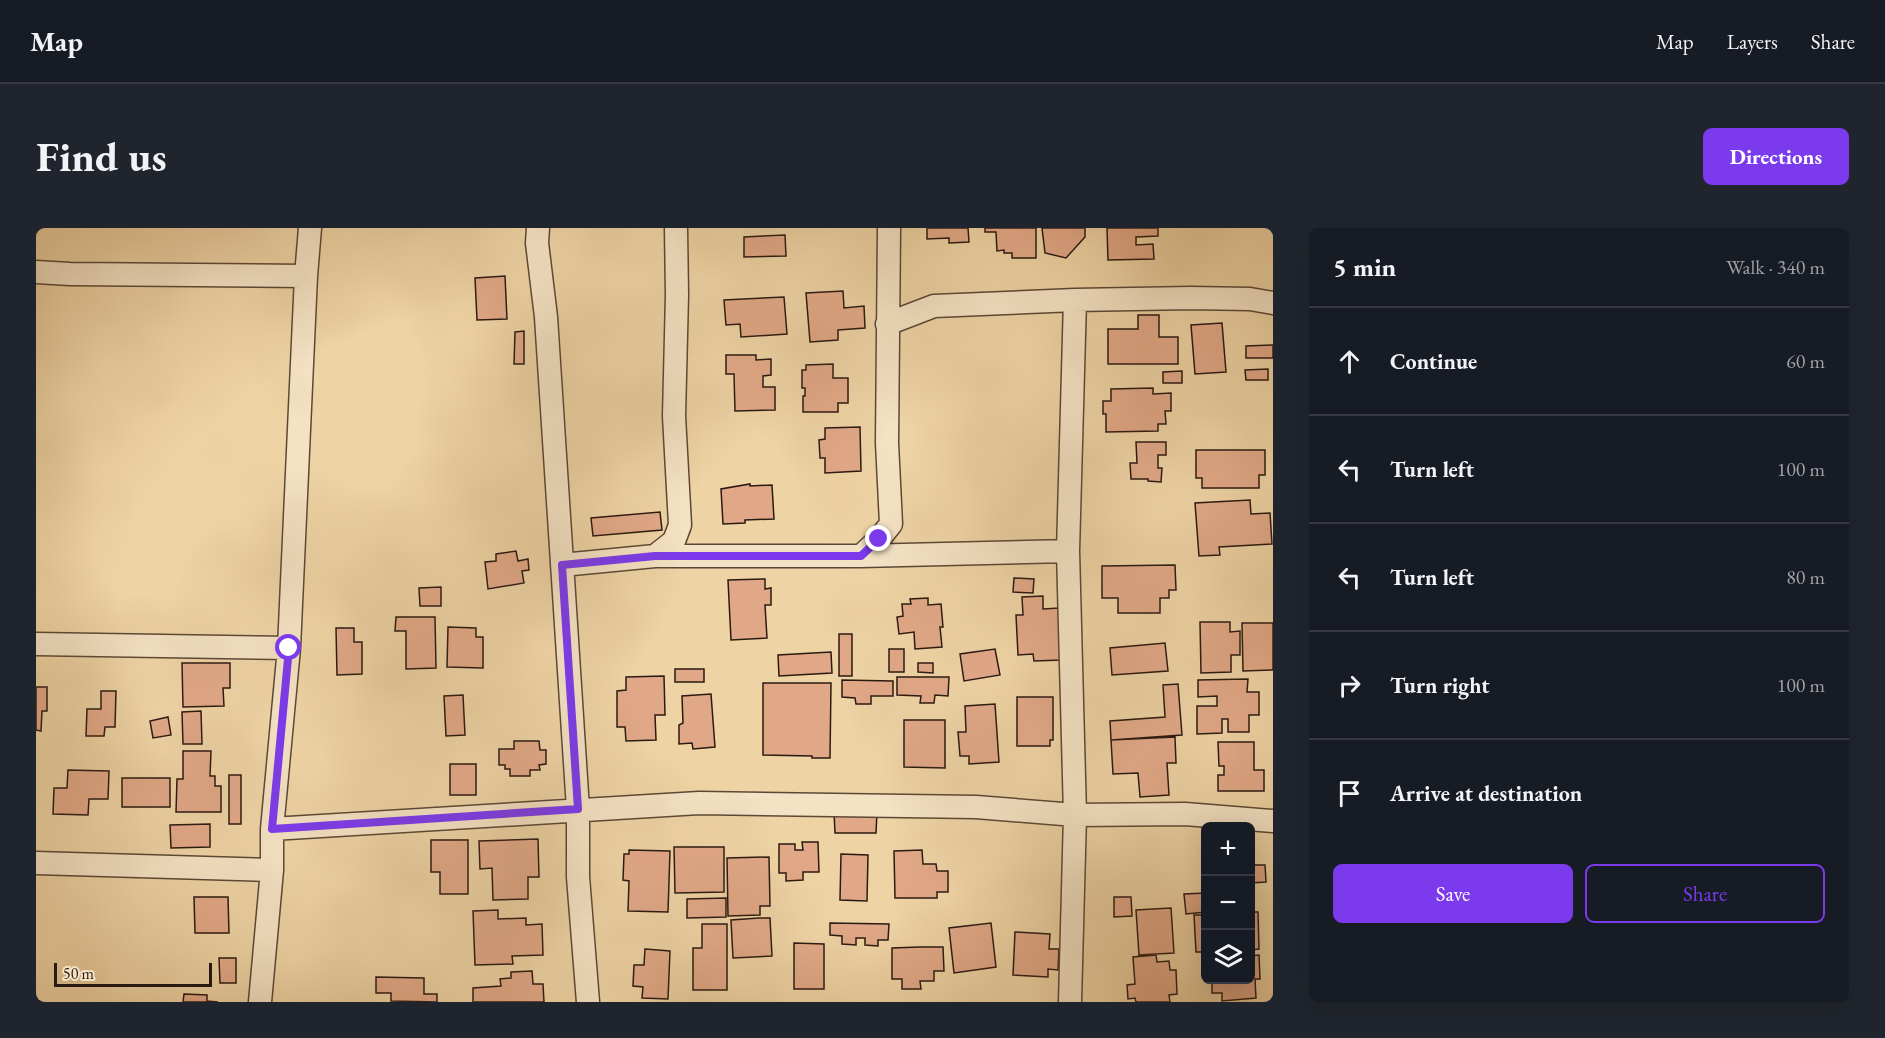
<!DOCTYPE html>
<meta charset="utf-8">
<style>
:root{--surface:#171b24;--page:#20242c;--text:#f1f3f6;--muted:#9ea1a6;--line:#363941;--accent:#7c3aed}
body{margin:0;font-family:"EB Garamond",serif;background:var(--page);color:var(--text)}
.controls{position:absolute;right:18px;bottom:18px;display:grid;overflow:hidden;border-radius:9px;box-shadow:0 6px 24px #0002}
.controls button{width:54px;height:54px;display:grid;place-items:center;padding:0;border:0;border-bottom:2px solid var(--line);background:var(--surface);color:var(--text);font:30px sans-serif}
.scale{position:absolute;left:18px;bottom:15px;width:158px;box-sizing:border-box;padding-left:6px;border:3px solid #2b1a12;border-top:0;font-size:16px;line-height:21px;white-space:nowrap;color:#2b1a12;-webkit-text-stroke:4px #f4e2c4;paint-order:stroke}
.stop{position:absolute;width:18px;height:18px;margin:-14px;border:4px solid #7c3aed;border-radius:50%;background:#fff}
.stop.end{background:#7c3aed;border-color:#fff;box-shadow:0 2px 6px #0008}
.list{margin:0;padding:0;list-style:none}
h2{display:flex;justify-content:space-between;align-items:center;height:78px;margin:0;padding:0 24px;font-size:26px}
h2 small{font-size:20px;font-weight:400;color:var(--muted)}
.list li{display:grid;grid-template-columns:39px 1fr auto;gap:18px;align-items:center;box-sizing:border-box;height:108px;padding:0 24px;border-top:2px solid var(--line)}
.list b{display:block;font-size:22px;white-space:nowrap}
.list em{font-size:20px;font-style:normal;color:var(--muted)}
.actions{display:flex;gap:12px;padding:18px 24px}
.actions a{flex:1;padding:14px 0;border:2px solid var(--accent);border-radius:9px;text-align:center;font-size:21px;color:var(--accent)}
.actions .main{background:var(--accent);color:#fff}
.icon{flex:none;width:33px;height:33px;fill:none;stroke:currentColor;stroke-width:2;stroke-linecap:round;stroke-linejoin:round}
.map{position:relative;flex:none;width:1237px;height:774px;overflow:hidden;border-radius:9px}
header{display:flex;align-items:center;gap:36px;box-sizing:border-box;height:84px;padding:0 30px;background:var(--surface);border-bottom:2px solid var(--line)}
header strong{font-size:28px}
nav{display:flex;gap:33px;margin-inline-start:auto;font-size:21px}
.intro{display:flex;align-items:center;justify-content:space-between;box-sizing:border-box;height:144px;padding:0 36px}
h1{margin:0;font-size:42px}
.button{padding:15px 27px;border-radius:9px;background:var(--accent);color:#fff;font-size:21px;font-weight:700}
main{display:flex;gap:36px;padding:0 36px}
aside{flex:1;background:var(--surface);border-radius:9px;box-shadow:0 6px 24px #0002}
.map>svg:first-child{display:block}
</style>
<header>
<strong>Map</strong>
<nav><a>Map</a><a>Layers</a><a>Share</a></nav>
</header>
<div class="intro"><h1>Find us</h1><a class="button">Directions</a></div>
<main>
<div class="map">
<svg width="1237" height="774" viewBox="0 0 1237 774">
<rect width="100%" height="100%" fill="#eed3a4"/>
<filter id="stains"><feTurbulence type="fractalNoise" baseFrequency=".00333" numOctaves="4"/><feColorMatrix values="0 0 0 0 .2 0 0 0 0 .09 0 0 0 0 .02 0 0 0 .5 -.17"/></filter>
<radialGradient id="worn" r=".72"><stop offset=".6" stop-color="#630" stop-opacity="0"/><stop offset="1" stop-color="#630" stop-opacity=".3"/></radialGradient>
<path fill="#e1a887" stroke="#2b1a12" stroke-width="1.5" d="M891,0H932L933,14L913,15V10L891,11Z
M949,0H1000V30H976V25H968V22L961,23L960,4H949Z
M1006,0H1049V9L1030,30L1009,25Z
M1071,0H1122V8L1100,9V17L1117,16L1118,31L1072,32Z
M749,7L750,28L708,29V9Z
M469,48L471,91L441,92L439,50Z
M807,63L808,80L828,78L829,100L802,102V112L774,114L770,65Z
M748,69L751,106L705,109L704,96L690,97L688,72Z
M1102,87H1123V109H1142V136H1072V101H1102Z
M1186,95L1190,144L1159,146L1155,97Z
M488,103V136H478L479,104Z
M1237,117V130H1210V118Z
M690,127H720V132L735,131V147L727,148V159H739V182L699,183L698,146H690Z
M797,136V150H812V175H802V184H767V168H769V160H766V142H770V137Z
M1232,141V152H1210L1209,142Z
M1146,143V155H1127V144Z
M1117,160V166L1135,165V183H1129L1130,196H1122V203L1070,204V186H1067V173H1075V161Z
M824,199L825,243L789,245V230H784L783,212L789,211V200Z
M1100,214H1130V227H1122V240H1126L1125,254L1112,253V251H1095L1094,235H1101Z
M1160,222H1229V247H1223V260H1166V250H1160Z
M714,256V258L736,257L738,291L709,292V295L687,296L685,261Z
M1214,272L1215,286L1234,285L1236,316L1183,319L1184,327L1163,328L1159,275Z
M624,284L626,302L557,308L555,290Z
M480,323L482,333L492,331L493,342L486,343L488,355L452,361L449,334L460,333V326Z
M1139,337L1140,362H1133V370H1124V385H1082V370H1066V338Z
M978,350L998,351L997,365L977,364Z
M729,351V361L735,360V377H729L731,410L695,412L692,352Z
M405,359V378H384L383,360Z
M1007,368V381L1023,380L1025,432L998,433L997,426L982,427L980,387H987L986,369Z
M892,370V377L905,376L907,399H904L906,419L879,421L878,404L863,406L861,389L867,388L866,376H875L874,371Z
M360,389H399L400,440L370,441V403H359Z
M1164,394H1194V404L1204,403V427H1195V444L1165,445Z
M1206,395H1237V442L1207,443Z
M412,399L440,400V409H447V440L411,439Z
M300,400H318V414H326V446L301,447Z
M803,406H816V448H803Z
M1129,415L1132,443L1076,447L1074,420Z
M853,421H868V444H853Z
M959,421L964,447L928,453L924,426Z
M795,424L796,445L743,448L742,427Z
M146,435H194V460H187L188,478L147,479Z
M882,435H897V445L882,444Z
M639,441H668V454H639Z
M628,448L629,487H619L620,512L590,513L589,499H581V463L590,462V449Z
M861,449H913L912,468L899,467L898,475H884L885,468L861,467Z
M1212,451L1211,464H1223V487H1213V504H1192V491H1186V505L1161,506V478H1181V468L1162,469V452Z
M806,452L857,453V468H835V476H820L819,470L806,469Z
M727,455H795L794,530H776V528L727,527Z
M1142,456L1146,507L1075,512L1074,493L1129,489L1127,457Z
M0,459H11V483H6L5,503L0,502Z
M65,463H80L79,499H69L68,508H50L51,481H65Z
M675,466L679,519L657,521L656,515L643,516V497L647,495L646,468Z
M427,467L429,507L410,508L408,468Z
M981,469H1017V512H1014V518H981Z
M959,476L963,534L933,536V528H924L922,504H930L929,478Z
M165,483L166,516H147L146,484Z
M132,489L135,507L117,510L114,493Z
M868,492H909V540L868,539Z
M1139,509L1140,535H1131L1133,567L1104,569L1102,545L1077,546L1075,512Z
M478,513H503L504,522H510V536L503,537L504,542H494V548H474V541H469V537H463V521H478Z
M1182,514H1218V542H1228V563H1182V547H1188V538H1183Z
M147,523H175L174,548H179V558H185V584H140L141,551H147Z
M414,536H440V567H414Z
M32,542L73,543L72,571H53L52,587L17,586L18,560H31Z
M193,547H205V596H193Z
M86,550H134V579H86Z
M798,583L841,584L840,605H799Z
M174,596V619L135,620L134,597Z
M502,611L503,649H492V671L457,672L456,640L444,641L443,613Z
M395,612H432V666H404V644H395Z
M766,614H782L783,644H767V652L750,653V645H743V616H759V622H767Z
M638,619H688V664L639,665Z
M593,622L634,623L632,684L592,683L593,653L587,652L588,626H593Z
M886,622L887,636H900L901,643H912V664H901V670H859L858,623Z
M805,626L832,627L831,673L804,672Z
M733,629L734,678H724V687L692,688L691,630Z
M1214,637H1229L1230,654L1214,655Z
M1170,665V684L1150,686L1148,666Z
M158,669H192L193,705H159Z
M1078,669H1095L1096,688L1078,689Z
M690,670V689L651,690V671Z
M1135,680L1138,725L1103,727L1100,682Z
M462,682V691L490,690V697L506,696L507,727L476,728L477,736L439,737L437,683Z
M1214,684H1222L1223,721L1214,722Z
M1158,687H1170V724H1160Z
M723,690H734L736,728L697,730L695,692Z
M794,695L853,696L852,712H842V718L829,717V710H820V717L806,716V708L794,707Z
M955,695L960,739L918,745L913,700Z
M666,696H691V762H657V720H666Z
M979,704L1014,706L1013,721H1023L1022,742L1012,741V749L977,747Z
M758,715L788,716V761H758Z
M883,719H907L908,743H898V753H884L885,761H866V751H856V720Z
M609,721L634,723L632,771L606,770L607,759L597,758L598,737H608Z
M1120,727L1121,734L1133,733L1134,742H1140L1141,766L1133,767L1134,774H1100L1099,770L1092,771L1091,757L1099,756L1097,729Z
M1223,727L1224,751H1219L1220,770L1186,773V765H1176V754L1172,755V752H1214V728Z
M183,730H200V755H184Z
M496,743L497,756H507L508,774H437V760L465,758L464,751L475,750V744Z
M340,749L388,750V766H401V774L355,773V765H340Z
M148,766L171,767V773L182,774H147Z"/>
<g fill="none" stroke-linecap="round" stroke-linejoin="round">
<g stroke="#5c4836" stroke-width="25">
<path id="minor" d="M502,0L501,15L510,89L542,581V649L552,774
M0,44L34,46L270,48
M851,96L898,78L1039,72L1155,70L1214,71L1237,75
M619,328L638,313L644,297L638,188L641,67L640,0
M825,328L843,311L855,296L851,215L853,0
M526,337L619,328H825L1032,323
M0,416L253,420
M236,601L663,575L940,579L1039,587L1149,586L1237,593
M0,635L236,642
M224,774L236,642V601L253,420L270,48L274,0
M1034,774L1039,587L1032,323L1039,72"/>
</g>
<use href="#minor" stroke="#f4e2c4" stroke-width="22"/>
</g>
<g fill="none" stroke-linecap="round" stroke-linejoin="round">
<path stroke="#7c3aed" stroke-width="8" d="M253,420L236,601L542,581L526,337L619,328H825L843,311"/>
</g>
<rect width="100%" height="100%" filter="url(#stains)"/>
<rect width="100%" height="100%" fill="url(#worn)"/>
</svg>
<div class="controls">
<button>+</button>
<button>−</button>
<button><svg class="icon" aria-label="layers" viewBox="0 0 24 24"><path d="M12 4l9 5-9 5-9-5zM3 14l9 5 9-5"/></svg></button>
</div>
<div class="scale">50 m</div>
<div class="stop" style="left:253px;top:420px"></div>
<div class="stop end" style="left:843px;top:311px"></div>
</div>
<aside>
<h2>5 min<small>Walk · 340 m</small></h2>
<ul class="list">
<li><svg class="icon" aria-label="ahead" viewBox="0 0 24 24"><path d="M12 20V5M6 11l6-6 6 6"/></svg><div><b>Continue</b></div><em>60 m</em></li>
<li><svg class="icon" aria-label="left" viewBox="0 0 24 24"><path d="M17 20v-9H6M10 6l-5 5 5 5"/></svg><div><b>Turn left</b></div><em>100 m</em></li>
<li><svg class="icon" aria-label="left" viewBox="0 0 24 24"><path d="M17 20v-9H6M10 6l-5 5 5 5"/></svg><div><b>Turn left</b></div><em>80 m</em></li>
<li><svg class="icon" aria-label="right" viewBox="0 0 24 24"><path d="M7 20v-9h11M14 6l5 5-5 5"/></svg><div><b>Turn right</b></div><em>100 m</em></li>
<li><svg class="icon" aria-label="arrive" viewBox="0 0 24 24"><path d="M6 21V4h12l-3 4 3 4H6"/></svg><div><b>Arrive at destination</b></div></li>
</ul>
<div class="actions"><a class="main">Save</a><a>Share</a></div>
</aside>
</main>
